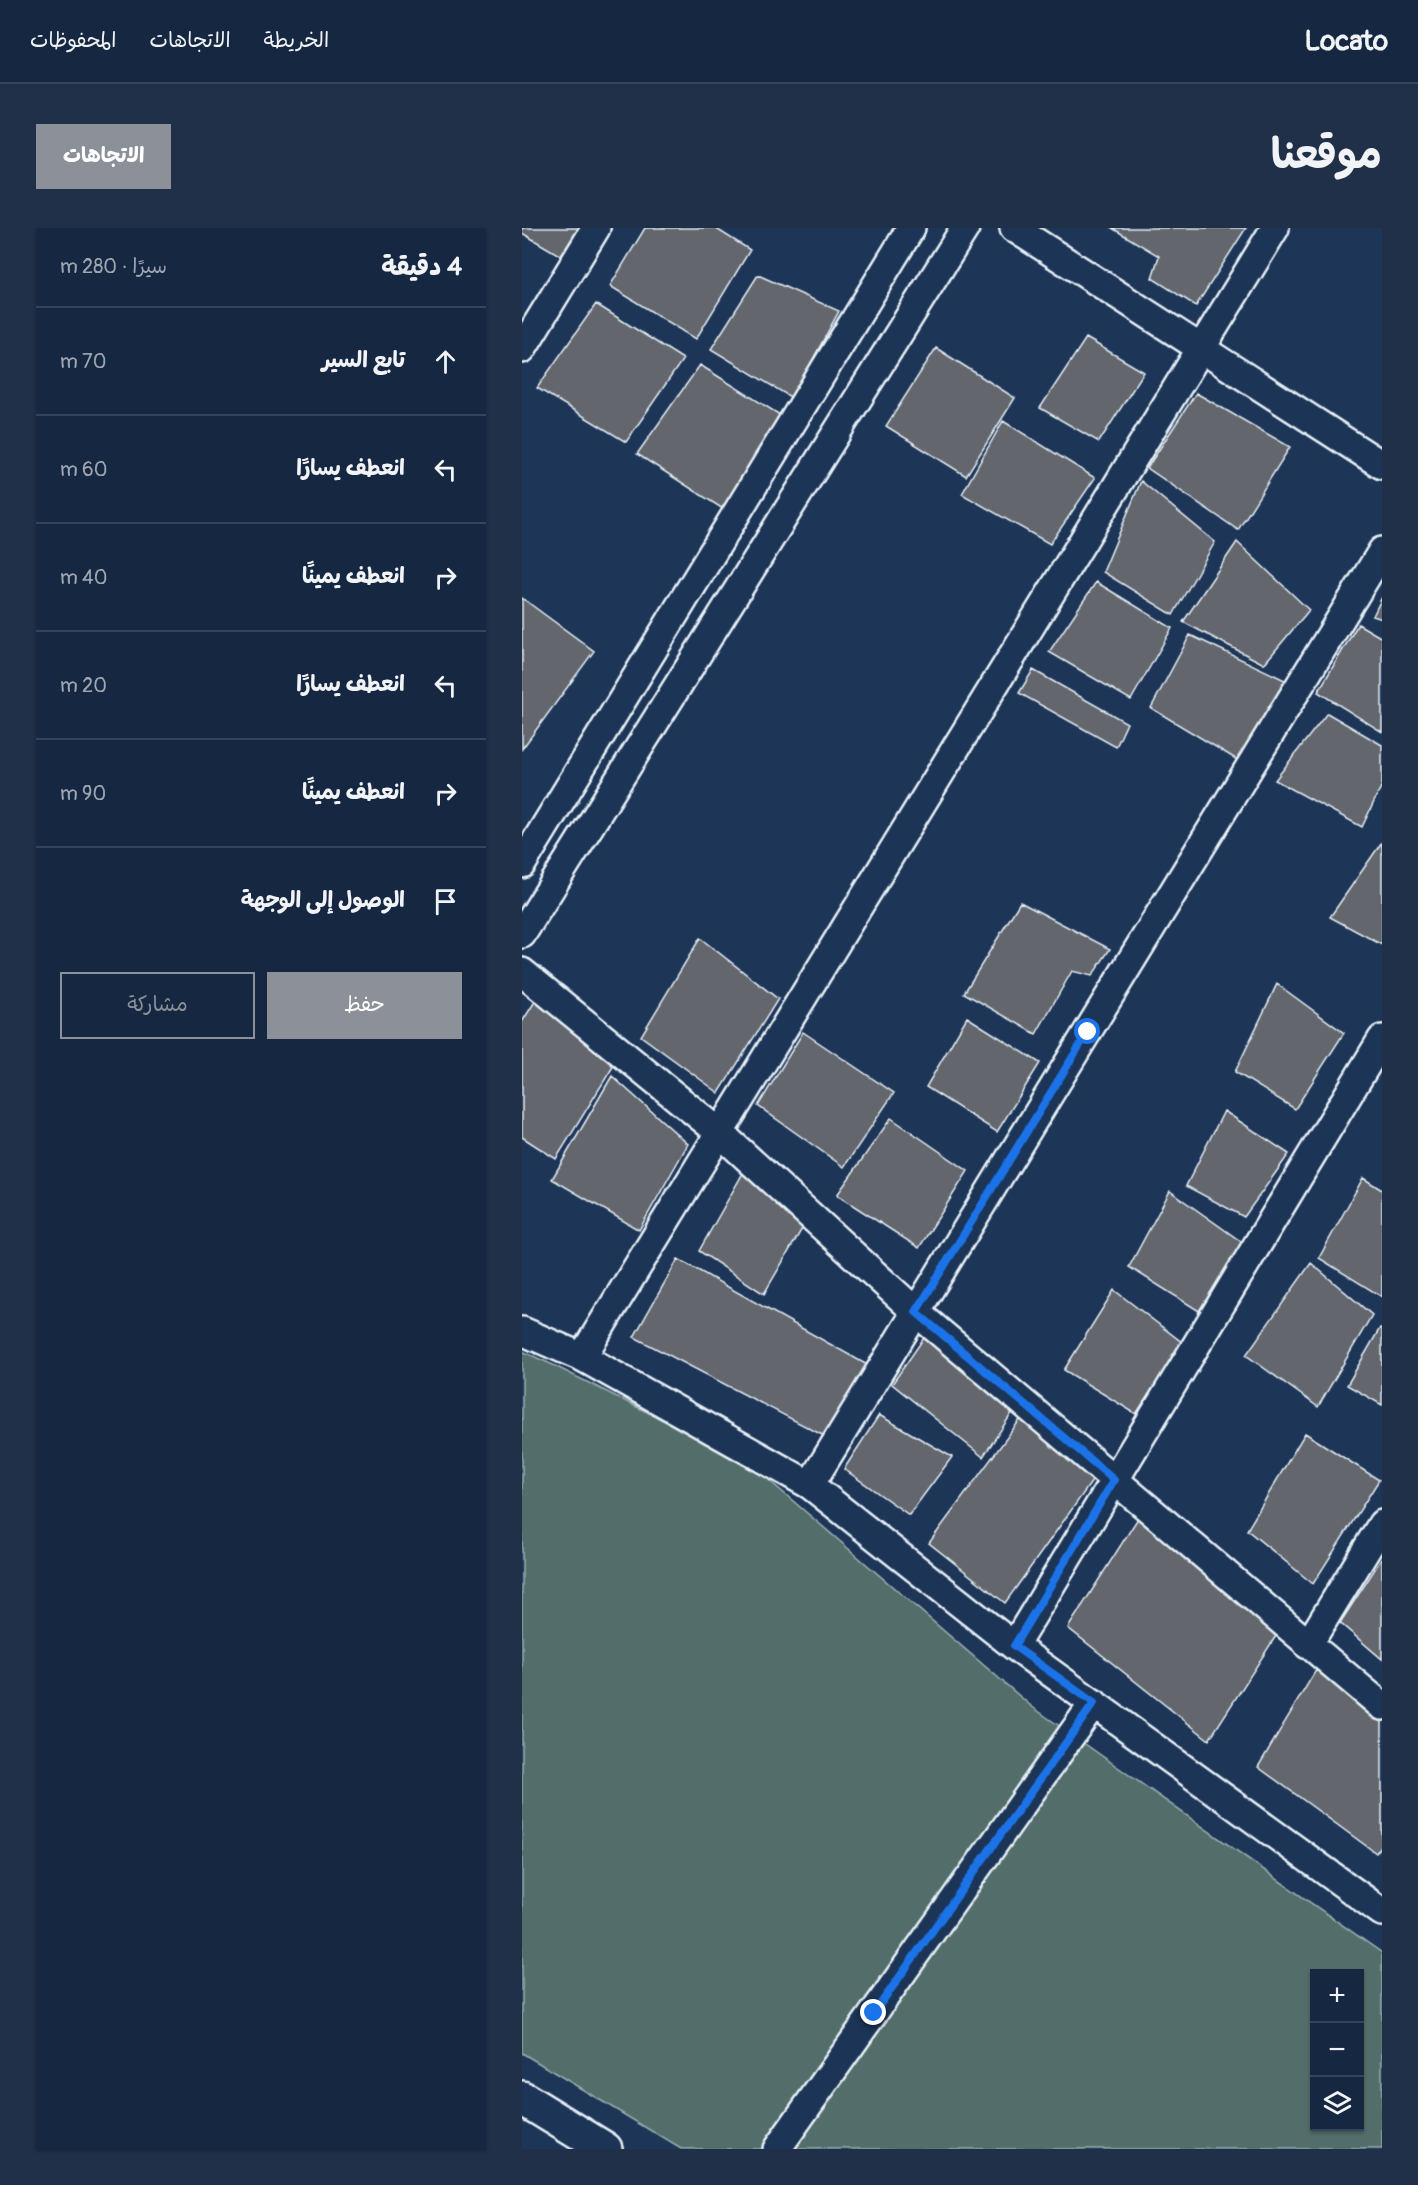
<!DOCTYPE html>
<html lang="ar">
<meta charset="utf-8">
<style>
:root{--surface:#162841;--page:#1f3048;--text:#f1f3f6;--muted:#9ea6b1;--line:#35445a;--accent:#8c9099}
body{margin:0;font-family:Pangolin,"Playpen Sans Arabic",sans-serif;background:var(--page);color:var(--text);direction:rtl}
.controls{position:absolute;right:18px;bottom:18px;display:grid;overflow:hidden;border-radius:0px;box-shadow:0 2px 4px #0004}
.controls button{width:54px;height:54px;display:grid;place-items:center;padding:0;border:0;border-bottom:2px solid var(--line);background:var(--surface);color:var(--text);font:30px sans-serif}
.stop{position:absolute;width:18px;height:18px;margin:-14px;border:4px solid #1a73e8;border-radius:50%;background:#fff}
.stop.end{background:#1a73e8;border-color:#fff;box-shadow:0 2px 6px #0008}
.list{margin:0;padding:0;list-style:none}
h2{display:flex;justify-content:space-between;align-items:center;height:78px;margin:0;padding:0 24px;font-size:26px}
h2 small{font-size:20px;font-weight:400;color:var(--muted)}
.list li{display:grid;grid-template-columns:39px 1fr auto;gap:18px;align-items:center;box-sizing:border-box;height:108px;padding:0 24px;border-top:2px solid var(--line)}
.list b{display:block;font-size:22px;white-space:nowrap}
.list em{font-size:20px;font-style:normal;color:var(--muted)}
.actions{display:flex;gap:12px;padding:18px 24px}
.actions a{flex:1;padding:14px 0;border:2px solid var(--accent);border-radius:0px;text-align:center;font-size:21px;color:var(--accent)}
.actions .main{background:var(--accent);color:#fff}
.icon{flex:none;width:33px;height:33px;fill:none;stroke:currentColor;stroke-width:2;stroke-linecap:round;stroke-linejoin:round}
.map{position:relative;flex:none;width:860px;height:1921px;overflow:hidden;direction:ltr;border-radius:0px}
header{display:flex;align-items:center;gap:36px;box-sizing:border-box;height:84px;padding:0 30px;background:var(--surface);border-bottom:2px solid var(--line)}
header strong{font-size:28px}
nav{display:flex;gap:33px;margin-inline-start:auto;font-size:21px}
.intro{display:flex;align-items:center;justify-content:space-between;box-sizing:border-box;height:144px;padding:0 36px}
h1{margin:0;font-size:42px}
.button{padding:15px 27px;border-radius:0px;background:var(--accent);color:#fff;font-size:21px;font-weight:700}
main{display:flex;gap:36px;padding:0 36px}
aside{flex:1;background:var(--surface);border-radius:0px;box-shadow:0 2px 4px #0004}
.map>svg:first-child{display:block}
</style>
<header>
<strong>Locato</strong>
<nav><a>الخريطة</a><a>الاتجاهات</a><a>المحفوظات</a></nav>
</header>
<div class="intro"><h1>موقعنا</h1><a class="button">الاتجاهات</a></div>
<main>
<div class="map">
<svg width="860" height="1921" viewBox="0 0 860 1921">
<rect width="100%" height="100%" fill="#1d3557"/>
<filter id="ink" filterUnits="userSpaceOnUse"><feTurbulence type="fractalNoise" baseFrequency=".0167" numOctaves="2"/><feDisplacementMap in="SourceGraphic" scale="12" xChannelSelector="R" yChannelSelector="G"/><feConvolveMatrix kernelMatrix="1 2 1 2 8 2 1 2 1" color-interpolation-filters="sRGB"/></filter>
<g filter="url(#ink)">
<path fill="#526e6b" stroke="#9db0b2" stroke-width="1.5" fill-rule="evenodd" d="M0,1123L31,1137L227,1235L509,1478L860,1725V1921H159L0,1825ZM792,1746H838V1898H792Z"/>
<path fill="#63666d" stroke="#e8f1f8" stroke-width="1.5" d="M0,0H57L39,28L0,5Z
M123,0H193L228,22L174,111L88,58Z
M590,0H724L674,78L630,50L637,28Z
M236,47L317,83L270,170L189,121Z
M74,76L161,131L104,214L15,160Z
M564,110L622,144L577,214L518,180Z
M414,120L493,170L444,248L364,198Z
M178,137L266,192L211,279L201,281L115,226Z
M674,165L768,219L716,302L625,240Z
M481,193L573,250L528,316L440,266Z
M619,253L693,314L651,387L581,344Z
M715,314L787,382L742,436L661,394Z
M574,354L650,400L609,472L527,424Z
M860,369V391L851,388Z
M0,370L72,423L0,521Z
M836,396L860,410V504L796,464Z
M668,407L767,454L717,533L629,480Z
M511,442L605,495L594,519L497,465Z
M805,485L860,517V557L840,599L753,552Z
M860,614V717L808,689Z
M498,674L588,721L570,748L550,743L514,806L442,765Z
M178,710L256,771L197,865L119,808Z
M755,756L822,805L773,881L713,844Z
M17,767L97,829L34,931L0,909V794Z
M445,789L518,835L475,904L404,859Z
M281,804L372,865L322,939L236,878Z
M90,848L166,916L117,1002L30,951Z
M702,883L767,926L722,989L664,958Z
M369,890L446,943L397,1020L315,967Z
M225,938L284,994L242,1066L177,1023Z
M841,950L860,962V1069L797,1030Z
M648,963L721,1015L677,1083L607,1039Z
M156,1031L349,1139L306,1210L112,1109Z
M789,1035L850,1087L796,1179L724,1127Z
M592,1062L661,1115L614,1186L542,1142Z
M858,1100L860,1101V1177L825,1157Z
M406,1104L494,1179L461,1229L370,1156Z
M357,1187L430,1229L387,1287L322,1241Z
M500,1189L573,1249L483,1375L407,1315Z
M783,1205L857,1252L791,1356L725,1302Z
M618,1287L759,1400L687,1512L546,1400Z
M860,1330V1431L818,1395Z
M794,1442L860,1494V1617L854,1625L736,1539Z"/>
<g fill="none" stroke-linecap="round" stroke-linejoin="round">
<g stroke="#e8f1f8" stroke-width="32">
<path id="street" d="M492,0L860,237
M0,121L74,0
M0,636L389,0
M0,706L443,0
M0,744L197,904L394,1084L860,1478
M0,1103L60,1129L288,1257L492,1418L860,1684
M60,1129L753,0
M288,1257L860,323
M786,1417L860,1296
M492,1418L860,811
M255,1921L572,1475"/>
</g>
<g stroke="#e8f1f8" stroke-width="38">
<path id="highway" d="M0,1870L83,1921"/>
</g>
<use href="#street" stroke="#1d3557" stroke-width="27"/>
<use href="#highway" stroke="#1d3557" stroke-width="33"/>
</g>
</g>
<g fill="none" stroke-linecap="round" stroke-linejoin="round" filter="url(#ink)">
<path stroke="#1a73e8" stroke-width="8" d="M352,1785L572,1475L492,1418L592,1252L394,1084L566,804"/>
</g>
</svg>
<div class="controls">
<button>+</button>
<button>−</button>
<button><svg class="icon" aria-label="layers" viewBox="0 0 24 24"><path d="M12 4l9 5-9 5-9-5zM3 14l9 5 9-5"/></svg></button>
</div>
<div class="stop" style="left:566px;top:804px"></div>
<div class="stop end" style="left:352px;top:1785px"></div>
</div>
<aside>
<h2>4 دقيقة<small>سيرًا · 280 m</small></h2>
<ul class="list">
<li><svg class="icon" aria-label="ahead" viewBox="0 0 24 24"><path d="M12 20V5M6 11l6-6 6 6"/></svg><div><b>تابع السير</b></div><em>70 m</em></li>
<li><svg class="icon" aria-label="left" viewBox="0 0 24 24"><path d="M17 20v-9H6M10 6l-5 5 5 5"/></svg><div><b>انعطف يسارًا</b></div><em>60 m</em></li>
<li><svg class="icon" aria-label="right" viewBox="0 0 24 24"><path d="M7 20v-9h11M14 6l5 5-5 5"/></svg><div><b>انعطف يمينًا</b></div><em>40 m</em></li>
<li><svg class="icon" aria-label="left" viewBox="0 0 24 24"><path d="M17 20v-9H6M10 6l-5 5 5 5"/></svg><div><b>انعطف يسارًا</b></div><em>20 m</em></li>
<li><svg class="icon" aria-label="right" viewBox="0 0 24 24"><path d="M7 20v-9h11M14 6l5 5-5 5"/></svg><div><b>انعطف يمينًا</b></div><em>90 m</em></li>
<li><svg class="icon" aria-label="arrive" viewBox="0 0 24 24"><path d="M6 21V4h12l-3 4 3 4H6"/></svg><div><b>الوصول إلى الوجهة</b></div></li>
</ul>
<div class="actions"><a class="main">حفظ</a><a>مشاركة</a></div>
</aside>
</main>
